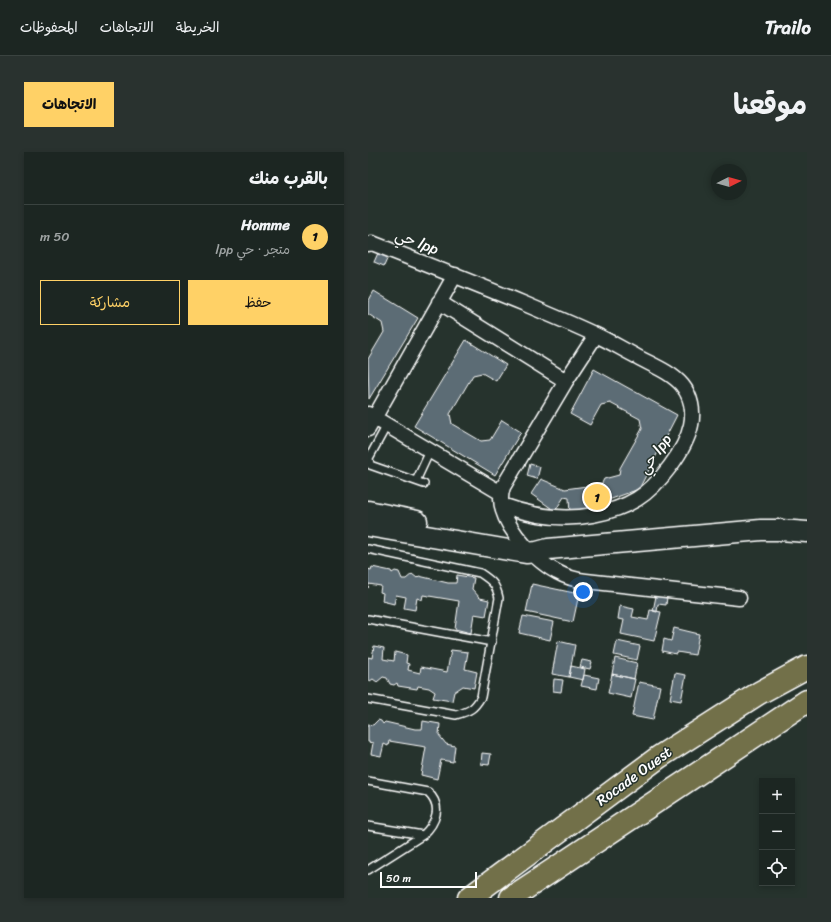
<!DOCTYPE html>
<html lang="ar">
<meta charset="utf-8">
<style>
:root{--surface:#1c2622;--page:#29322f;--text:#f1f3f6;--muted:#a0a5a5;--line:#3a4340;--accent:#ffd166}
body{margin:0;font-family:Sriracha,"Playpen Sans Arabic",sans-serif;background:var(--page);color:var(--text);direction:rtl}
.controls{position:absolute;right:12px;bottom:12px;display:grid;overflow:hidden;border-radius:0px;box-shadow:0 2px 6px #0003}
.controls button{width:36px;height:36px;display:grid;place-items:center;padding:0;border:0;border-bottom:1px solid var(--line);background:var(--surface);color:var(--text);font:20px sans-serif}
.compass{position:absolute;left:343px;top:12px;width:36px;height:36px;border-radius:50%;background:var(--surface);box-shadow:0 2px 6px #0003;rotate:85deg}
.scale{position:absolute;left:12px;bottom:10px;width:97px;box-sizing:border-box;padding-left:4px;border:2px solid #fff;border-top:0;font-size:11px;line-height:14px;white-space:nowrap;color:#fff;-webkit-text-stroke:3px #26332d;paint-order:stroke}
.you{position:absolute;left:215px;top:440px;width:14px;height:14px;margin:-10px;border:3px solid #fff;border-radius:50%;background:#1a73e8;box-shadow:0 0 0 6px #1a73e833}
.badge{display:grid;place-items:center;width:26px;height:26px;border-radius:50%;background:var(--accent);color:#111;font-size:13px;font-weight:700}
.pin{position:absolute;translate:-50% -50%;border:2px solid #fff;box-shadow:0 1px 4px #0006}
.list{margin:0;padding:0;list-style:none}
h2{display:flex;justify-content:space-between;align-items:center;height:52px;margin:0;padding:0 16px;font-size:17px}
h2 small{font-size:13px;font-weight:400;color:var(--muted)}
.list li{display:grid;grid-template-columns:26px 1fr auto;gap:12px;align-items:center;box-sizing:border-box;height:64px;padding:0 16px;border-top:1px solid var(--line)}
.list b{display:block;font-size:15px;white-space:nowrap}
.list p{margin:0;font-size:13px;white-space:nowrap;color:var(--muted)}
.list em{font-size:13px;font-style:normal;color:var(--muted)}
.actions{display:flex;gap:8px;padding:12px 16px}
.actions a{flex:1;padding:9px 0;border:1px solid var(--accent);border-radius:0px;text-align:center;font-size:14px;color:var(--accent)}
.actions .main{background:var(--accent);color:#111}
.icon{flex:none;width:22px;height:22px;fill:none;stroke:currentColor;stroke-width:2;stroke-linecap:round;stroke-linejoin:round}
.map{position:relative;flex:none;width:439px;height:746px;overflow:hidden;direction:ltr;border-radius:0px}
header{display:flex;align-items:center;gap:24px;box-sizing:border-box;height:56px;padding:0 20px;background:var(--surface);border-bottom:1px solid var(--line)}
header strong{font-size:19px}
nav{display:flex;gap:22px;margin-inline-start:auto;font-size:14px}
.intro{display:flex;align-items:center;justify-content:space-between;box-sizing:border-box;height:96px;padding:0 24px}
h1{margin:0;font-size:28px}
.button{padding:10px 18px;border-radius:0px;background:var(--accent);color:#111;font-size:14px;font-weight:700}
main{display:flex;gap:24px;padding:0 24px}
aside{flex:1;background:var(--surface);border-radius:0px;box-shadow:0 2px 6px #0003}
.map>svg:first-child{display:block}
</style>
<header>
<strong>Trailo</strong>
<nav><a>الخريطة</a><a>الاتجاهات</a><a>المحفوظات</a></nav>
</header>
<div class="intro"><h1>موقعنا</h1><a class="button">الاتجاهات</a></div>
<main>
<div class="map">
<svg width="439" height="746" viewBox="0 0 439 746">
<rect width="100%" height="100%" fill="#26332d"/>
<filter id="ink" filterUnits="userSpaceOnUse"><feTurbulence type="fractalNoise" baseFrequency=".025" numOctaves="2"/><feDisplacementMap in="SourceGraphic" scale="8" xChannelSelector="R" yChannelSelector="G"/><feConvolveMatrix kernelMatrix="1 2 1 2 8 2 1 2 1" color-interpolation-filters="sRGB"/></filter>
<g filter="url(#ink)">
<path fill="#5c6c75" stroke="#fff" d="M10,101L20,105L16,114L6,110Z
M6,139L50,166L1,247L0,207L16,180L14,171L0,162V150Z
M98,188L138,213L128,229L114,221L105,223L82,262L84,272L113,289L122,288L134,268L153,280L127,323L46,274Z
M226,217L309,263L271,337L202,362L201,346L196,345L187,359L163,342L173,327L197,337L219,334L234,331L236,327L251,323L252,316L274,277L272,267L242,251L233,253L222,273L202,262Z
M162,312L172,315L169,327L159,324Z
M4,415L23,419L24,421L27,419L31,420L34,427H38L44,422L49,426L51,424L80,431H88L89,423L106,426L104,437L112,446L121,448L118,464L106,462L103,481L87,477L91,449L55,443L54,448L49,446L47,458L36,456L38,445L28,443L26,452L14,449L15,441L12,440L13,434L1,432L0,436V417L3,418Z
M164,432L211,442L205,470L158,460Z
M288,444L299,445L298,453L290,452L289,460L285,459Z
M252,454L266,457L264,465L280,468L282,458L293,460L286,489L253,482L256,468L250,467Z
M155,464L186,470L182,488L151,481Z
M306,476L331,482L327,503L309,500L308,502L294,499L296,487L303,489Z
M190,489L207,493L201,525L184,522Z
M249,489L272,494L269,508L246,503Z
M6,494L16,496L15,507L26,509L27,500L39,503L38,511L41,512L40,518L52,521L53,515L79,520L83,498L100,500L97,517L109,520L106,536L95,534L86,540L84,549L65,546L67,540L61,536L50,534L49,537L30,534L29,531L26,533L22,532L19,526L15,525L9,530L5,527L2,529L0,528V505L4,506Z
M247,506L269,511L266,527L244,522Z
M214,508L224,510L222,517L212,515Z
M203,514L217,517L215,528L201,525Z
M307,521L318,523L313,549L302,547Z
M244,522L267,527L263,546L240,541Z
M216,523L231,526L229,537L213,534Z
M186,527L195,528L193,540L185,539Z
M271,530L292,534L285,568L264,564Z
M10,568L13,569L15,572L17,570L47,577H54L55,569L72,572L71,583L78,592L87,594L85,610L73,608L69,627L53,623L58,595L21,589L20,594L16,592L13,604L3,602L5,591L0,590V572L5,573Z
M114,601L123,602L121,613L113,612Z"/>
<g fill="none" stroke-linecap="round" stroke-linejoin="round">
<g stroke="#fff" stroke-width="10">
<path id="service" d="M19,273L1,306L2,313L56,332
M48,329L62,299
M0,397L112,421C124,429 128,432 131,446L113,545C106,557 102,559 88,563L0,547
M0,467L124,490
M0,629L60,640C75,654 68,671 55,683L0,718
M0,674L55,683"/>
</g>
<g stroke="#fff" stroke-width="17">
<path id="minor" d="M0,92L4,91C55,111 106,131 157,152C180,162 205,172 228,183C241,189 254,197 266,203C281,212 302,219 314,233C323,244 326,259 323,273C318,298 290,334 269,347C256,355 240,360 225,363C194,369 164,364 134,353
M71,150L198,229
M228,183L198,229L135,335C124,365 164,407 189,420C198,425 208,428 218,429L371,446
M0,262L133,341
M0,277L87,123"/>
</g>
<g stroke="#fff" stroke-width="23">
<path id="secondary" d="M0,359L49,369
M0,374L158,401L169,400L180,397L393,378H412L439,380"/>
</g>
<g stroke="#fff" stroke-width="25">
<path id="trunk" d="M101,746L291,605L391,541L439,515
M143,746L439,549"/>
</g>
<use href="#service" stroke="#26332d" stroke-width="7"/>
<use href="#minor" stroke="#26332d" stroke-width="14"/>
<use href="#secondary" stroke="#26332d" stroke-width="20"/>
<use href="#trunk" stroke="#726f4a" stroke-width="22"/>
</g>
</g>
<g text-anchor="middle" stroke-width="3" stroke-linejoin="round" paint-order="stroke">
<g font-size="15" fill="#fff" stroke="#26332d">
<text transform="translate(49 90) rotate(21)" y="5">حي lpp</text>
<text transform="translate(287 302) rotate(-54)" y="5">حي lpp</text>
<text transform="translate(266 624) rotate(-36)" y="5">Rocade Ouest</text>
</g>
</g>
</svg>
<div class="controls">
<button>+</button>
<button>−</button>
<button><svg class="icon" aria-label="locate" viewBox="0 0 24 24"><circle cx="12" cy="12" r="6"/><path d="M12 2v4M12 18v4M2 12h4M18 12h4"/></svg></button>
</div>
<svg class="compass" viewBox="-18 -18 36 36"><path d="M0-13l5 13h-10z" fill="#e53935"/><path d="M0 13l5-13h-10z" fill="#a0a5a5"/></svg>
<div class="scale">50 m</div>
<div class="you"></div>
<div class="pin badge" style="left:229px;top:345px">1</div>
</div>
<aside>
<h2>بالقرب منك<small></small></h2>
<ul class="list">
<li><span class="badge">1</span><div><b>Homme</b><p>متجر · حي lpp</p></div><em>50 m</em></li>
</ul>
<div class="actions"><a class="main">حفظ</a><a>مشاركة</a></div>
</aside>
</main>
